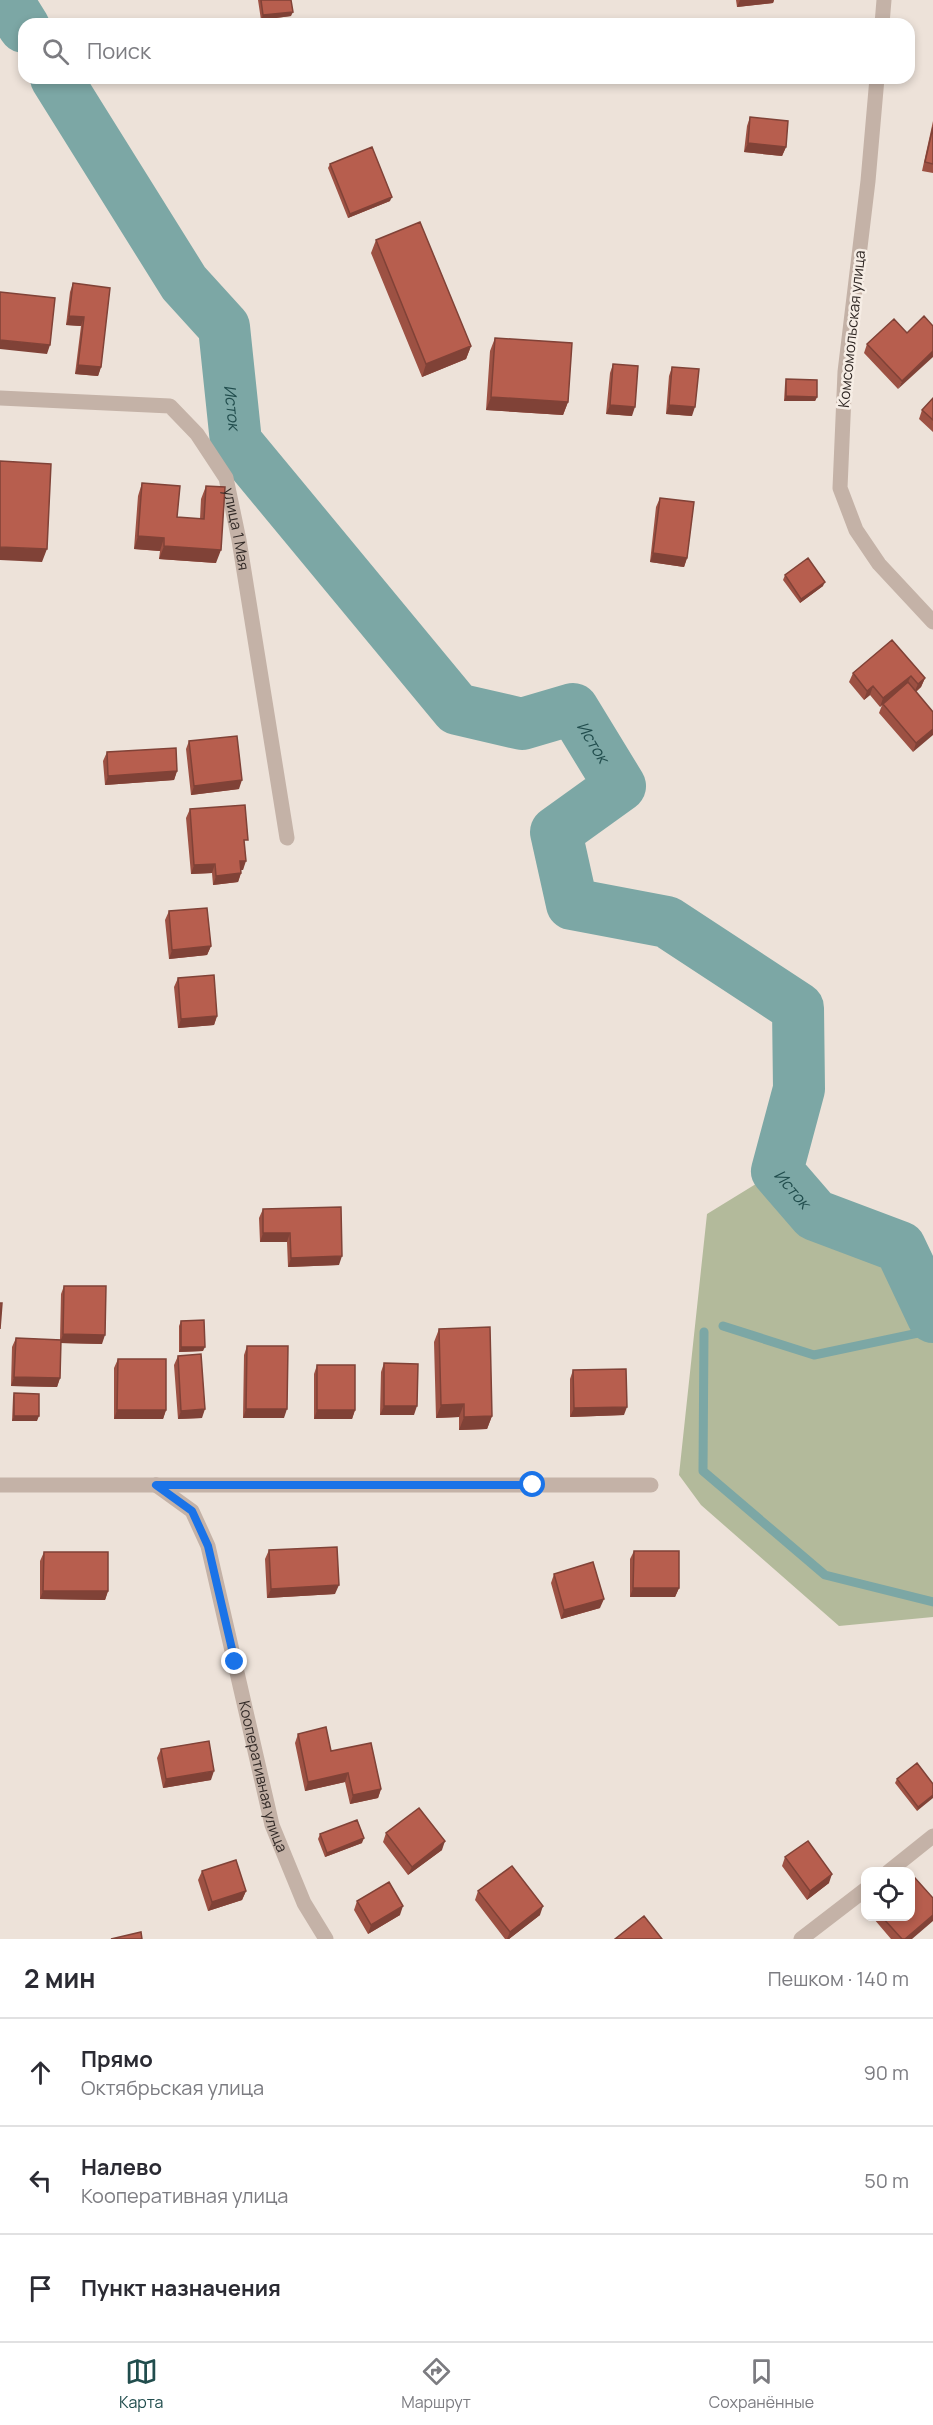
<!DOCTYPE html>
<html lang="ru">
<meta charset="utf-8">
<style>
:root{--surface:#fff;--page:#f7f7f7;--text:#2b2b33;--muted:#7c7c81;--line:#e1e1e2;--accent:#214d4d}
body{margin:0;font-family:Manrope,sans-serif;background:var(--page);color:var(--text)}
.controls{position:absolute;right:18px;bottom:18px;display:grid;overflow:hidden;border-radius:12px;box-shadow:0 3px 9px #0003}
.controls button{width:54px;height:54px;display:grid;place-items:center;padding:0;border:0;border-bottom:2px solid var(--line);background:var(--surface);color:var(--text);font:30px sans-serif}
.stop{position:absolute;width:18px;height:18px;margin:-14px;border:4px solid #1a73e8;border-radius:50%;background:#fff}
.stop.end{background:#1a73e8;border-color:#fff;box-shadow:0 2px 6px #0008}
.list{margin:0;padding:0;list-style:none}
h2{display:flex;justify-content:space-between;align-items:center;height:78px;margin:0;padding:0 24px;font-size:26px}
h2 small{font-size:20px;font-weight:400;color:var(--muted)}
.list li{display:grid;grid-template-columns:39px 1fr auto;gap:18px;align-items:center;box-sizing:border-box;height:108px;padding:0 24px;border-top:2px solid var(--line)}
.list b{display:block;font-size:22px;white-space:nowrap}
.list p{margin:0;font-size:20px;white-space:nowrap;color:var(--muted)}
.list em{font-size:20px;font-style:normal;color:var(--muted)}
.icon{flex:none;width:33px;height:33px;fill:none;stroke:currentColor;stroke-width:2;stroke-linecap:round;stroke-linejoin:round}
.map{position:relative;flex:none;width:933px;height:1939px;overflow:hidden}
.search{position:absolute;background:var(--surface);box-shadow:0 3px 9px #0003;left:18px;right:18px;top:18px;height:66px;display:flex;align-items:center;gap:15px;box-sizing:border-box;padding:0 21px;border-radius:18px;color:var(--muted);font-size:22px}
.sheet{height:402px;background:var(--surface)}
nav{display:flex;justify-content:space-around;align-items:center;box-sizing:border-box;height:84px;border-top:2px solid var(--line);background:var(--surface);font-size:16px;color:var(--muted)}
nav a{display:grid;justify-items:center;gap:3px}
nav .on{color:var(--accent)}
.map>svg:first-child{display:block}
</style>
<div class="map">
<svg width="933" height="1939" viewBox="0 0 933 1939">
<rect width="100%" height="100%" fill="#ede2d9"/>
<path fill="#b3ba9b" d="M777,1171L815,1215L900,1247L933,1317V1617L839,1626L701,1505L679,1475L707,1214Z"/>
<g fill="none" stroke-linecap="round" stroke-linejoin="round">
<path stroke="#7ca7a5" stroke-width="9" d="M723,1326L814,1355L933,1330
M704,1332L703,1471L825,1575L933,1602"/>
<g stroke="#7ca7a5" stroke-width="52">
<path d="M7,0L24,27"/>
<path id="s1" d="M56,78L184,283L224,327L236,442L457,709L522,724L573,709L620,786L556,832L572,904L667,922L798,1008L799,1089L777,1171L815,1215L900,1247L933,1317"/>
</g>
<g stroke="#c4b2a7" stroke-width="15">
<path d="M882,24L884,0"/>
<path d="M877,78L868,181L845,372L840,488L856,530L879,564L933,622"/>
<path id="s2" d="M0,398L170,406L197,434L226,478L239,540L287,838"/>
<path d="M156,1485H651"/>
<path id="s3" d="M156,1485L192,1511L208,1546L272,1825L304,1903L326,1939"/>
<path d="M888,1872L933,1836"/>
<path d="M801,1939L866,1889"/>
</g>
<path stroke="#c4b2a7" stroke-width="15" d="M0,1485H156"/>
</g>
<path fill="#9d5143" d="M258,0H291V16L261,20Z
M736,0H774L773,3L737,7Z
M750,117L786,147L782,156L744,152L747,126Z
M933,121V173L922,171Z
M330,164L390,201L348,218L328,168Z
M376,240L471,346L466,359L422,377L371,253Z
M73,283L101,367L98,376L75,374L81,326L66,325L70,292Z
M933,326L898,389L864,353L867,344Z
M495,338L568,402L563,415L486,410L490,351Z
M613,364L632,416L606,414L610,373Z
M672,367L692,416L666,414L669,376Z
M786,379L817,397L815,401H784L785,384Z
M933,398V432L919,419L922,410Z
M142,483L177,517L200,519L201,499L206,486L216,563L159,559L160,551L134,549L138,496Z
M660,498L687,558L684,567L650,562L656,507Z
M785,575L823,586L800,603L783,580Z
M892,640L925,678L921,687L916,692L933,712L913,752L879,713L882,705L880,707L870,695L864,700L849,682L853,673Z
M189,741L239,789L191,795L186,749Z
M107,752L177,771L174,780L105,785L103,761Z
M190,809L245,848L243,870H241V873L238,882L213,885L212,873L191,874L186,818Z
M169,911L211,946L207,955L169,959L165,920Z
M178,978L217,1016L214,1025L178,1028L174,987Z
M263,1209L339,1265L288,1267L287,1242H260L259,1218Z
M64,1286L102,1344L61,1343L60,1378L57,1387L11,1386L12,1347L16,1338L60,1340L61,1294Z
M181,1321L203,1351L179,1352V1326Z
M439,1329L492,1416L487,1429L459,1430V1417L436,1418L434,1342Z
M247,1346L284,1418H243L244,1355Z
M178,1356L202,1418L178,1419L174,1365Z
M118,1359L166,1410L163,1419H114V1368Z
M384,1363L414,1415H380L381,1372Z
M317,1365L355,1410L352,1419H314V1374Z
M573,1370L624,1415L570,1417V1379Z
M14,1393L37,1421H12L13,1397Z
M269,1550L335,1594L267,1598L265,1559Z
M634,1551L679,1588L675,1597H630V1559Z
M44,1552L108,1591L105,1600L40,1599V1561Z
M554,1574L600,1608L561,1619L551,1583Z
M298,1734L331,1751L381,1789L378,1798L350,1804L345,1782L305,1791L295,1743Z
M161,1749L211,1780L163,1788L157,1758Z
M897,1779L933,1784L917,1811L895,1783Z
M386,1833L442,1850L408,1875L383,1842Z
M320,1834L362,1843L325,1857L318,1839Z
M785,1857L829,1883L807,1900L782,1866Z
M202,1871L246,1891L242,1900L208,1911L198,1880Z
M478,1891L540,1915L509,1939H505L475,1900Z
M357,1901L400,1915L368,1934L354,1910Z
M875,1917H910L912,1939H891L874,1919Z"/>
<path fill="#804237" d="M740,0H774L773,3L737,7Z
M293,12L291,16L261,20L263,15Z
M748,143L786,147L782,156L744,152Z
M392,197L390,201L348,218L350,214Z
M69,316L84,317L81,326L66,325Z
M0,340L50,345L47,354L0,349Z
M471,346L466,359L422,377L426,364Z
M933,351V357L898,389L902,381Z
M78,365L101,367L98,376L75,374Z
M786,396L817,397L815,401H784Z
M491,397L568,402L563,415L486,410Z
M610,405L635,407L632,416L606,414Z
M669,405L695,407L692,416L666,414Z
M138,536L164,538L160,551L134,549Z
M164,546L221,550L216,563L159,559Z
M0,547L47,549L42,562L0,560Z
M653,553L687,558L684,567L650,562Z
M825,582L823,586L800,603L801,599Z
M911,676L907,684L883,704L880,707L883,698Z
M925,678L921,687L914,693L918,684Z
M873,686L870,695L864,700L867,691Z
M933,729V735L913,752L916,743Z
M177,771L174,780L105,785L108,776Z
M242,780L239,789L191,795L194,786Z
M240,861H246L243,870H237Z
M215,864L212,873L191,874L194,865Z
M241,873L238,882L213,885L216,876Z
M211,946L207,955L169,959L172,950Z
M217,1016L214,1025L178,1028L181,1019Z
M263,1233H290L287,1242H260Z
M342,1256L339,1265L288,1267L291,1258Z
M63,1334L105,1335L102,1344L60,1343Z
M181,1347H205L203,1351L179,1352Z
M14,1377L60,1378L57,1387L11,1386Z
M464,1404L459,1417L436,1418L441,1405Z
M384,1406H417L414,1415H380Z
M627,1407L624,1415L570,1417L574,1408Z
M205,1409L202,1418L178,1419L181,1411Z
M246,1409H287L284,1418H243Z
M117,1410H166L163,1419H114Z
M317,1410H355L352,1419H314Z
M14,1416H39L37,1421H12Z
M492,1416L487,1429L459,1430L464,1417Z
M339,1585L335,1594L267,1598L271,1589Z
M633,1588H679L675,1597H630Z
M43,1591H108L105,1600L40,1599Z
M604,1599L600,1608L561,1619L564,1610Z
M214,1771L211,1780L163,1788L166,1779Z
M348,1773L345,1782L305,1791L308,1782Z
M381,1789L378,1798L350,1804L353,1795Z
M933,1795V1798L917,1811L918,1807Z
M364,1838L362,1843L325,1857L327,1853Z
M445,1841L442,1850L408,1875L412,1867Z
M832,1874L829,1883L807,1900L810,1891Z
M246,1891L242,1900L208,1911L212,1902Z
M403,1906L400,1915L368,1934L371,1925Z
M543,1906L540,1915L509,1939H507L510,1932Z
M933,1915V1921L912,1939H905Z"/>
<path fill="#b75e4e" stroke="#804237" stroke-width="1.5" d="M261,0H291L293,12L263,15Z
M750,117L788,121L786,147L748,143Z
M933,127V164L925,162Z
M372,147L392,197L350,214L330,164Z
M420,222L471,346L426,364L376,240Z
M73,283L110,288L101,367L78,365L84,317L69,316Z
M0,292L55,298L50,345L0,340Z
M924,316L933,326V351L902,381L867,344L894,319L907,333Z
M495,338L572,343L568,402L491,397Z
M613,364L638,366L635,407L610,405Z
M672,367L699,369L695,407L669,405Z
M786,379L817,380V397L786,396Z
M933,398V420L922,410Z
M0,461L51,464L47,549L0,547Z
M142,483L180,486L177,517L204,519L206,486L225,487L221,550L164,546V538L138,536Z
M660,498L694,502L687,558L653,553Z
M808,558L825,582L801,599L785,575Z
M892,640L925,678L918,684L911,676L883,698L873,686L867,691L853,673Z
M908,682L933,712V729L916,743L883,704Z
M237,736L242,780L194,786L189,741Z
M176,748L177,771L108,776L107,752Z
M245,805L248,840H244L246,861H240L241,873L216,876L215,864L194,865L190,809Z
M207,908L211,946L172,950L169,911Z
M214,975L217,1016L181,1019L178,978Z
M341,1207L342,1256L291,1258L290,1233H263V1209Z
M64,1286H106L105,1335L63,1334Z
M0,1303H2L0,1329Z
M204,1320L205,1347H181V1321Z
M490,1327L492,1416L464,1417V1404L441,1405L439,1329Z
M16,1338L61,1340L60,1378L14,1377Z
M247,1346H288L287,1409H246Z
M201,1354L205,1409L181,1411L178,1356Z
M118,1359H166V1410H117Z
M384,1363L418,1364L417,1406H384Z
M317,1365H355V1410H317Z
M626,1369L627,1407L574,1408L573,1370Z
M14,1393L39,1394V1416H14Z
M337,1547L339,1585L271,1589L269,1550Z
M634,1551H679V1588H633Z
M44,1552H108V1591H43Z
M593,1562L604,1599L564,1610L554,1574Z
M326,1727L331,1751L371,1743L381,1789L353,1795L348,1773L308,1782L298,1734Z
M209,1741L214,1771L166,1779L161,1749Z
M917,1763L933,1784V1795L918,1807L897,1779Z
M419,1808L445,1841L412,1867L386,1833Z
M357,1820L364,1838L327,1853L320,1834Z
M808,1841L832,1874L810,1891L785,1857Z
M236,1860L246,1891L212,1902L202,1871Z
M512,1866L543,1906L510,1932L478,1891Z
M915,1878L933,1898V1915L905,1939H902L882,1917H910V1882Z
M389,1882L403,1906L371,1925L357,1901Z
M644,1916L662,1939H615Z
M141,1932L142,1939H111Z"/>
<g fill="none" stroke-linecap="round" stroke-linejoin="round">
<path stroke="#1a73e8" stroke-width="8" d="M235,1662L208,1546L192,1511L156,1485H533"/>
</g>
<g text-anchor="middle" stroke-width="5" stroke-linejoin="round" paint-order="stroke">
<g font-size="15" fill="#312926" stroke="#f6ede5">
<text transform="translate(852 329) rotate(-84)" y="5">Комсомольская улица</text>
<text dy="5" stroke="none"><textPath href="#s2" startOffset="314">улица 1 Мая</textPath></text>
<text dy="5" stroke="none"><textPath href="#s3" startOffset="320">Кооперативная улица</textPath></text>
</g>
<g font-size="16" font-style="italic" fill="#214d4d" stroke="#f6ede5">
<text dy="6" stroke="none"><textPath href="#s1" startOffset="382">Исток</textPath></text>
<text dy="6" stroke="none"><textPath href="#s1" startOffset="922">Исток</textPath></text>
<text dy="6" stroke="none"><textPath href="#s1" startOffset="1569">Исток</textPath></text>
</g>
</g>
</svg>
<div class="controls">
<button><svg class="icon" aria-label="locate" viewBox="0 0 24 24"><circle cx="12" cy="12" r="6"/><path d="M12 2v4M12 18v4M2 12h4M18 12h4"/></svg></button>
</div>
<div class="stop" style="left:533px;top:1485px"></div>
<div class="stop end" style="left:235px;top:1662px"></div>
<div class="search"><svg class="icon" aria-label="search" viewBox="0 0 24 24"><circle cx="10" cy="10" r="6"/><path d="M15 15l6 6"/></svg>Поиск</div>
</div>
<section class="sheet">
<h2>2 мин<small>Пешком · 140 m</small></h2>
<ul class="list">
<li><svg class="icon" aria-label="ahead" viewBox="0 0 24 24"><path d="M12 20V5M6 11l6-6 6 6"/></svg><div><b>Прямо</b><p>Октябрьская улица</p></div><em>90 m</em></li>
<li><svg class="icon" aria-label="left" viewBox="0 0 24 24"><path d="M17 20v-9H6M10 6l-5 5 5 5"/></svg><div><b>Налево</b><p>Кооперативная улица</p></div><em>50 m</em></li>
<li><svg class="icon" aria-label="arrive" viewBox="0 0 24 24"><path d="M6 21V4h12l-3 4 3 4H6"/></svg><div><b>Пункт назначения</b></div></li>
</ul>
</section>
<nav>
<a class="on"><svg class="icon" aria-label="map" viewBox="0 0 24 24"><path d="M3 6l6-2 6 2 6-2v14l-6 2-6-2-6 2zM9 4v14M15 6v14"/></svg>Карта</a>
<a><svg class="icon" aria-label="directions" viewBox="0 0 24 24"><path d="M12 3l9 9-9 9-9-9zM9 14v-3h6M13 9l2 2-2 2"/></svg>Маршрут</a>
<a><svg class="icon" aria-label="saved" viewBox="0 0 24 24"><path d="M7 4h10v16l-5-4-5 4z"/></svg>Сохранённые</a>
</nav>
